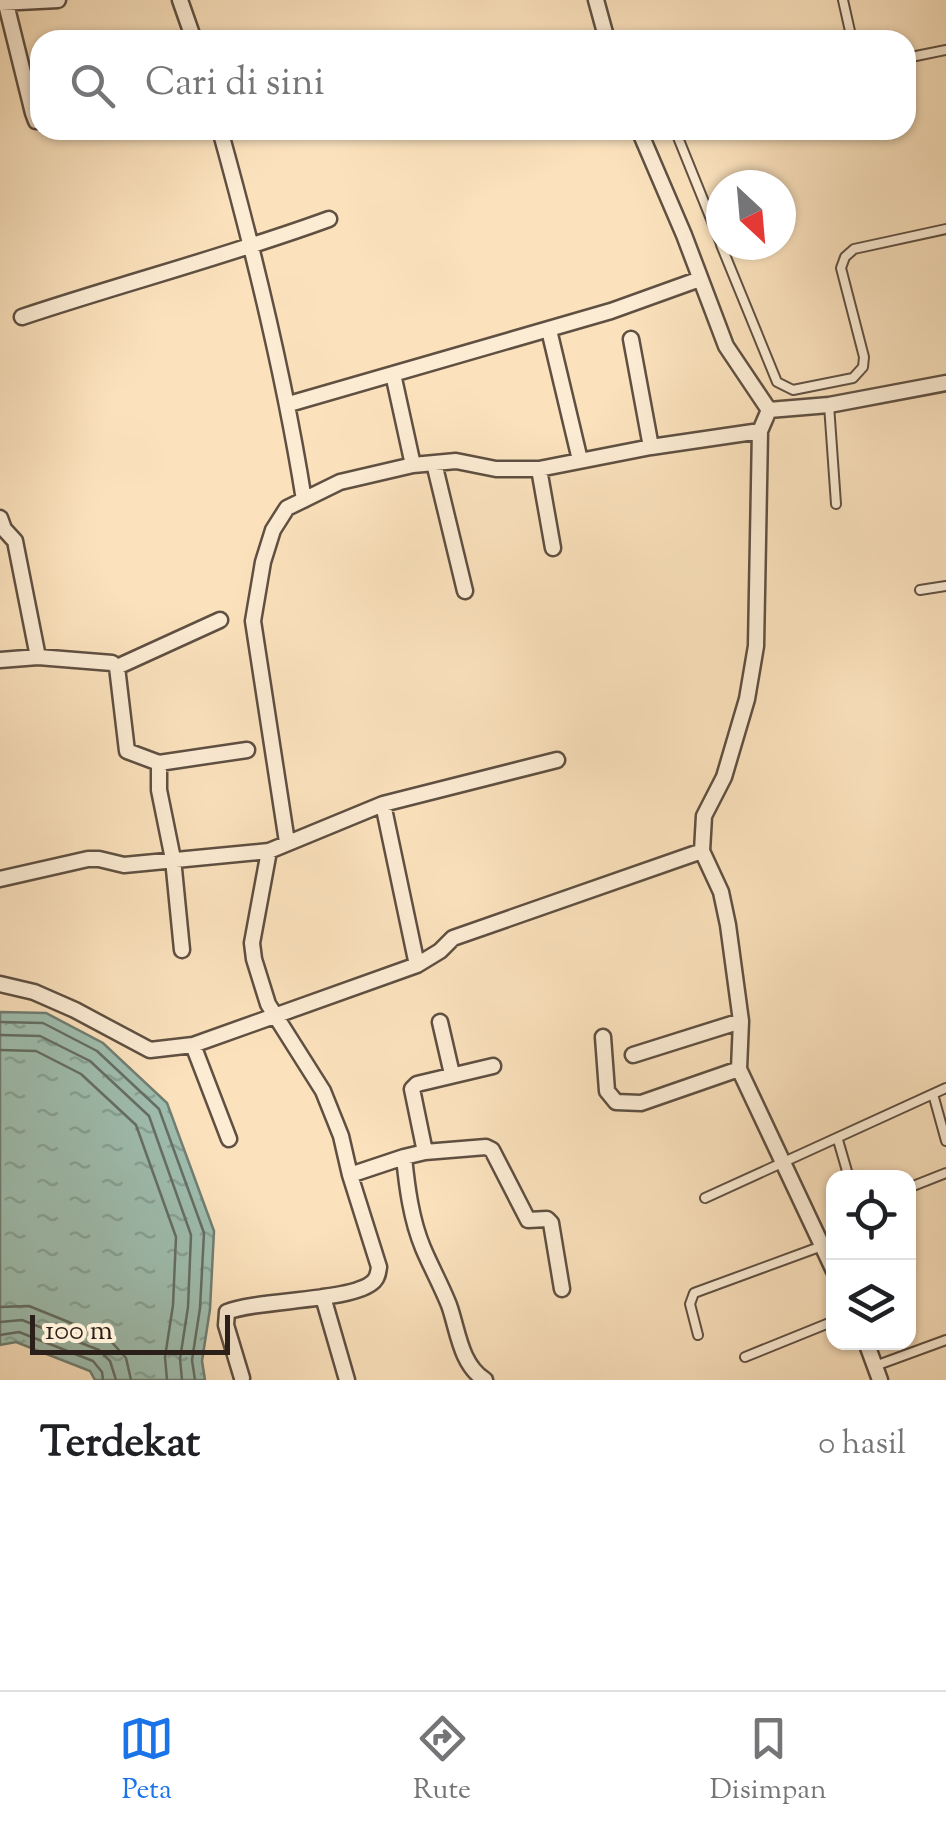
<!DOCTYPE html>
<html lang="id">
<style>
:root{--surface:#fff;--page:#f6f6f6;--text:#202124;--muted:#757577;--line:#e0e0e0;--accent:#1a73e8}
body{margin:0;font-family:"Sorts Mill Goudy",serif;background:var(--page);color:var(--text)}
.controls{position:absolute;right:30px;bottom:30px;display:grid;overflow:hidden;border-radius:20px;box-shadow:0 2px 8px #0004}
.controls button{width:90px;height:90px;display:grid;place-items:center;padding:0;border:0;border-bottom:2px solid var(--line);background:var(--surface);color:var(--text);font:50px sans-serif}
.compass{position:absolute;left:706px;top:170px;width:90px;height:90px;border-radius:50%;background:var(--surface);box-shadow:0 2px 8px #0004;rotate:154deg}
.scale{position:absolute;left:30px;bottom:25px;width:200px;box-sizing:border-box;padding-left:10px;border:5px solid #2b2019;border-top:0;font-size:28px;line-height:35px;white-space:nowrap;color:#2b2019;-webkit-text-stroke:8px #fcecd4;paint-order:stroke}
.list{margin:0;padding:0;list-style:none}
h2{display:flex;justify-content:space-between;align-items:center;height:130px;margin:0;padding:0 40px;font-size:42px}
h2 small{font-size:32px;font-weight:400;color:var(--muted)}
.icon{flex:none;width:55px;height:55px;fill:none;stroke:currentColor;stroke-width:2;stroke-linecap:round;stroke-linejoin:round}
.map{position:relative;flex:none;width:946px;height:1380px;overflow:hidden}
.search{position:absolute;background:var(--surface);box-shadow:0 2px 8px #0004;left:30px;right:30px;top:30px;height:110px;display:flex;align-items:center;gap:25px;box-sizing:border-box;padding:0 35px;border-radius:30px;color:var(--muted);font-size:38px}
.sheet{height:310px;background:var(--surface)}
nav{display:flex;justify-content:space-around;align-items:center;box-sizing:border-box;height:140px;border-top:2px solid var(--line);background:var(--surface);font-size:28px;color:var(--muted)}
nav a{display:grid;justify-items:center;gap:5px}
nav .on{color:var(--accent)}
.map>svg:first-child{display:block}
</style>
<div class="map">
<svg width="946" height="1380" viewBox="0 0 946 1380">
<defs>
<pattern id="water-ripples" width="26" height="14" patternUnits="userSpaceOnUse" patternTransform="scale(2.5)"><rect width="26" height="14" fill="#9fbeaf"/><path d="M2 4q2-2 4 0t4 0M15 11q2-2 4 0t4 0" fill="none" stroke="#89a396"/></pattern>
</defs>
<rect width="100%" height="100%" fill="#fbe2bd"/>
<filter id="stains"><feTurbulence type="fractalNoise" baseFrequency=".002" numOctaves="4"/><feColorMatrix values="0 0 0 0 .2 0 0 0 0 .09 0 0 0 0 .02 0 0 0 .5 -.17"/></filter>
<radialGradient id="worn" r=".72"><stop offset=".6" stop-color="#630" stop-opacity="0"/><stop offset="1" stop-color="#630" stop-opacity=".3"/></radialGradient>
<path fill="url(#water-ripples)" stroke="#717f73" stroke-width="2.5" d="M0,1012L46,1013L103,1043L167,1103L214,1231L210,1309L202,1361L205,1380H95L90,1371L16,1342L0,1345Z"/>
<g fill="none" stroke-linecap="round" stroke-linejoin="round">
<path stroke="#656f64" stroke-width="2.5" d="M0,1022L43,1023L97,1051L159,1109L204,1233L200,1308L192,1360L195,1380
M0,1035L40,1036L90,1061L149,1116L191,1235L188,1307L180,1359L182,1380
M0,1050L36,1051L81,1074L136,1125L176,1237L173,1305L165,1357L167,1380
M0,1307L29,1306L108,1338L126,1358L131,1380
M0,1322L22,1320L99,1350L110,1361L116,1380
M0,1335L19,1332L93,1361L102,1372L103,1380"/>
<g stroke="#5f5042" stroke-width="12">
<path id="service" d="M843,0L852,40
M906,58L946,50
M675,130L721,244
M721,245L777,382L793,390L853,378L863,367L864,357L841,268L845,257L854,249L946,229
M829,405L836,504
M920,590L946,586
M933,1094L946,1141
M838,1140L849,1178
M908,1188L946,1173
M705,1198L946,1088
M698,1335L690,1304L694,1293L822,1246
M745,1357L834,1321
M875,1366L946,1340"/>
</g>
<g stroke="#5f5042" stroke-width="19">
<path id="minor" d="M5,0L33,113L36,121H40
M180,0L194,40
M596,0L607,40
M0,3L58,0
M220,130C254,252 284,374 304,500
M639,130L684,235L726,346L769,410
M22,317C124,283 228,256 329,219
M549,330L580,460
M631,339L651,447
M393,374L413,465
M289,404L611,311L700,279
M434,463L465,591
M539,469L553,548
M0,518L4,529L15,541L38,657
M0,660L38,657L112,663L117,667L127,751L159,763L247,750
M117,667L220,620
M159,763V790L173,859L182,950
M383,804L557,760
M287,842L253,621L263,562L273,530L287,508L340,482L413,465L456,461L496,469H539L651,447L760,431
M269,851L252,943L254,959L268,1004L323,1091L341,1136L350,1175L404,1157C407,1187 411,1219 423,1248C431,1267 441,1285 449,1305C458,1330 460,1364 485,1380
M0,879L88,859H99L124,865L269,851L383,804L417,965
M0,984L34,992L75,1010L150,1050L193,1045L417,965L440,951L453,938L702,851
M440,1022L452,1074
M603,1037L607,1091L616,1102L641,1103L739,1069
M193,1045L229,1139
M633,1055L741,1021
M425,1152L486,1147L492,1150L528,1220L547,1219L551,1223L562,1289
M404,1157L425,1152L412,1089L417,1084L493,1066
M834,1271L739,1069L741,1021L728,925L721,892L702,851L704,816L724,777L747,699L756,646L760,431L769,410L829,405L946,383
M323,1297L347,1380
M866,1342L880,1380
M242,1378L226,1325L227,1312C258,1299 354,1302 374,1281C378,1277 378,1273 379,1267L350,1175"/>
</g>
<use href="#service" stroke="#fcecd4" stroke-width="8"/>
<use href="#minor" stroke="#fcecd4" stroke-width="14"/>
</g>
<rect width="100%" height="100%" filter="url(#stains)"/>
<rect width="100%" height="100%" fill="url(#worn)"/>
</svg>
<div class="controls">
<button><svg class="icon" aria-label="locate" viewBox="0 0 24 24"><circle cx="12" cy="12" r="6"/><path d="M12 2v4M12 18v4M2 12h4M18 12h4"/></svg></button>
<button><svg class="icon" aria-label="layers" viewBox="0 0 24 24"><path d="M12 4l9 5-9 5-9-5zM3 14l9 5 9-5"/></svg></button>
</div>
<svg class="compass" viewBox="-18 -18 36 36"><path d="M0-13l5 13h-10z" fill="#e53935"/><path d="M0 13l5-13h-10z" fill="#757577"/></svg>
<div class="scale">100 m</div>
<div class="search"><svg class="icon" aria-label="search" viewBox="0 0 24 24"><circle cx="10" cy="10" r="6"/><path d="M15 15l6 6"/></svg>Cari di sini</div>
</div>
<section class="sheet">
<h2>Terdekat<small>0 hasil</small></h2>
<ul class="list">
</ul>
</section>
<nav>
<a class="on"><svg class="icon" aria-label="map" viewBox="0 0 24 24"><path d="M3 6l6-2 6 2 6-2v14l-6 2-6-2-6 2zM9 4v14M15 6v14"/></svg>Peta</a>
<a><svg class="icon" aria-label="directions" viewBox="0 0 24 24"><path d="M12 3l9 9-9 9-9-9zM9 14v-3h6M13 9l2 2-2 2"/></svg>Rute</a>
<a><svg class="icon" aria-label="saved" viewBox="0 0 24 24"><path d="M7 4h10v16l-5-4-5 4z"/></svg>Disimpan</a>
</nav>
